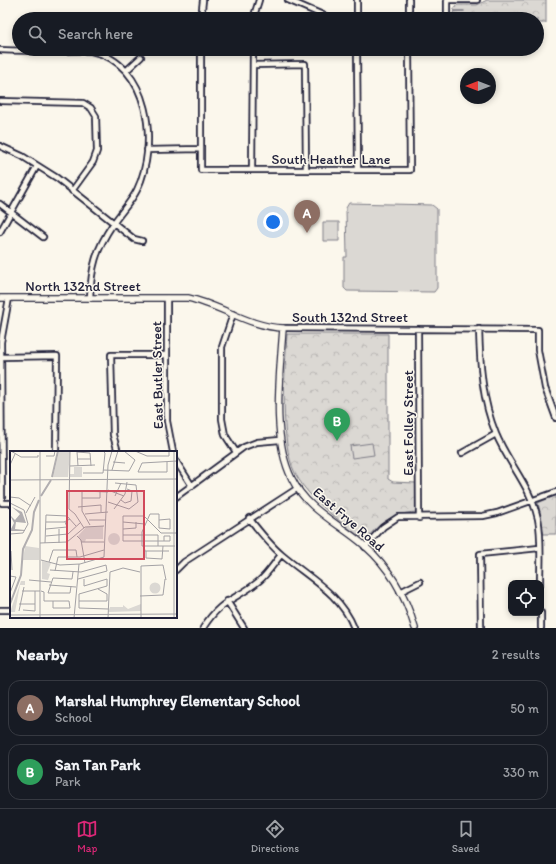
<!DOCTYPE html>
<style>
:root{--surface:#171b24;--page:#242831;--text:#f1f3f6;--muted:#9ea1a6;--line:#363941;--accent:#db2777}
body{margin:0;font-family:Itim,sans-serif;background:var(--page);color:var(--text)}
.controls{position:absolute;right:12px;bottom:12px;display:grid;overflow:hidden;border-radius:8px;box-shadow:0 2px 6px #0003}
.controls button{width:36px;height:36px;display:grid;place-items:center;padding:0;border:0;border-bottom:1px solid var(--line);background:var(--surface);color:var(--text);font:20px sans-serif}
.compass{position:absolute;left:460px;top:68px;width:36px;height:36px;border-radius:50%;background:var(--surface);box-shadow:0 2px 6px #0003;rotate:270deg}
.you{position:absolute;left:273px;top:222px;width:14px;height:14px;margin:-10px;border:3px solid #fff;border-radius:50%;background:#1a73e8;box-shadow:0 0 0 6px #1a73e833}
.badge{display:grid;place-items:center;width:26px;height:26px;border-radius:50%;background:var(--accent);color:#fff;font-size:13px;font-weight:700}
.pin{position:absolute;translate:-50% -33px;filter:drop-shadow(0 1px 2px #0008)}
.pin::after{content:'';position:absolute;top:21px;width:14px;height:12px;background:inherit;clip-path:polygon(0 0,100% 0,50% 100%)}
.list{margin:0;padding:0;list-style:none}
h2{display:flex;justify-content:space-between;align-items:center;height:52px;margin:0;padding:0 16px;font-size:17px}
h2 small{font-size:13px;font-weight:400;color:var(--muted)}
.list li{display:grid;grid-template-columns:26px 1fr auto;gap:12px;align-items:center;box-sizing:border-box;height:56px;margin:0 8px 8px;padding:0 8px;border:1px solid var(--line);border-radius:12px}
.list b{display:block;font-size:15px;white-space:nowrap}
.list p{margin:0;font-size:13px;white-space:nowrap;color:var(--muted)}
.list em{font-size:13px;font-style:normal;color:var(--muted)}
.icon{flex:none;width:22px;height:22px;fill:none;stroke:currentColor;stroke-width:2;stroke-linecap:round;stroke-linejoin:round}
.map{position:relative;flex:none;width:556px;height:628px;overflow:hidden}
.search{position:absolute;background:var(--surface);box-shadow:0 2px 6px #0003;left:12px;right:12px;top:12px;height:44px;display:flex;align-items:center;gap:10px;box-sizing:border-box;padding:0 14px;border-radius:22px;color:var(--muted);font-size:15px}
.sheet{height:180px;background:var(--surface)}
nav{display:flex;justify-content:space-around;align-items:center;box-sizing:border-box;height:56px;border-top:1px solid var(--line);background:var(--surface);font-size:11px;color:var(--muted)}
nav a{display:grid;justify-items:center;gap:2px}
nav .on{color:var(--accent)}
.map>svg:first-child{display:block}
</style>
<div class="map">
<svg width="556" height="628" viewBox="0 0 556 628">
<defs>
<pattern id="park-crowns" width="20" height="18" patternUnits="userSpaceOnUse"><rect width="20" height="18" fill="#dbd8d3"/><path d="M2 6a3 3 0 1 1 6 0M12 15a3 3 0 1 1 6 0" fill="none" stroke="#bcb9b6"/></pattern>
</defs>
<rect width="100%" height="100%" fill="#fbf7ec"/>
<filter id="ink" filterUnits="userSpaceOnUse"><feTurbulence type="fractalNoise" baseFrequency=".025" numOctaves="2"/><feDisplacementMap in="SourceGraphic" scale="8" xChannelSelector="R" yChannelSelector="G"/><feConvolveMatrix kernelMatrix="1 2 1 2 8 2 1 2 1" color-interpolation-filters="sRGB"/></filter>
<g filter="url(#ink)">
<path fill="url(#park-crowns)" stroke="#7e7d87" d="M487,0H546V23H537V19H452L454,9L457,5H477Z
M287,334H388V479L393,482L416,483V512C391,514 382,521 366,539C353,533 342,523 331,514C317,502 304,490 295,473C279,441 285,371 287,334Z
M556,495V534H543L542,520L538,503Z"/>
<path fill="#dbd8d3" stroke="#7e7d87" d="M349,203L432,205L437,209V288L434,292L347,291L344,288V257H347L346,208Z
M323,222H339V241H323Z
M372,443L374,455L352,458L350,446Z"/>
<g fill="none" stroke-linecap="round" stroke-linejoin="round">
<path stroke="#787681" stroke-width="1.5" d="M454,11H464"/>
<g stroke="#22223b" stroke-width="8">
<path id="minor" d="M288,0L332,19
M409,0V19
M447,0H477
M201,19L203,0
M253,19L259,0
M357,19V0
M443,19L447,14V0
M201,49V170H410L409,49
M357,49L358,170
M0,50C21,51 42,51 64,51C72,51 82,50 91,51C150,63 159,144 137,190C131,202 121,212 113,224C96,249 91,268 90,298
M253,65L305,64L306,170
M126,71L141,57
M0,101L83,103L91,108L96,116L97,151L93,162L72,191
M0,146L22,156L57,178L134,239L142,241
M147,150L201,149
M252,170L253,49
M0,204L43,237
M0,232L37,166
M9,298L1,342L2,503H11
M167,298V421L173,452
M233,314L222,347V419L225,435L236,452
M283,328L538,330V350L545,388L556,418
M418,329L419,518
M479,329C480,365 482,400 496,434C508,463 531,487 538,519C542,537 540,564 540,583
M1,357L57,356L56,452
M118,452L113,435L111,355H167
M462,453L496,434
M176,461L192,486
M176,497L244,447L257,442L280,440
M249,518C259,531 269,544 282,555C309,578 341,594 354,628
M365,547L383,527L398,517L483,516L497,513L556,492
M176,570L184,562L298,488
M400,592L420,582
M227,601L244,628
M0,610H11
M541,613V628
M203,628C221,599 236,600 259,581C268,574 274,563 281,555
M481,628L480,554L539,548"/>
</g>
<g stroke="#22223b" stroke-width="8">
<path id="tertiary" d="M0,298H188C221,305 249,327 283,328C280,373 271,438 292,479C307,510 340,524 365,546C389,567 406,597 415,628"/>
</g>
<use href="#minor" stroke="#fbf7ec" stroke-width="4.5"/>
<use href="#tertiary" stroke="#fbf7ec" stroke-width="5.5"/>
</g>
</g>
<g text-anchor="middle" stroke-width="3" stroke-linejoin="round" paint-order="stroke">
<g font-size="14" fill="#22223b" stroke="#fbf7ec">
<text x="331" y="164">South Heather Lane</text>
<text x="83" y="291">North 132nd Street</text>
<text x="350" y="322">South 132nd Street</text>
<text transform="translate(157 375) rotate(-91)" y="5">East Butler Street</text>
<text transform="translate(408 423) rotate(-90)" y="5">East Folley Street</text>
<text transform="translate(349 519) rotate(41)" y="5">East Frye Road</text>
</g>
</g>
<g transform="translate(10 451)">
<rect width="167" height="167" fill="#fbf7ec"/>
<path d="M49,0H60L58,26H43ZM64,16H72V26H60V23H64ZM93,75V88H76L75,91H71L68,85L76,76ZM15,95L29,97V109H13ZM32,110L41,112L37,122L40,123L38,129L32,128ZM11,130H15V134H10L5,161H0ZM131,153V160L98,161L100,156H113V154L118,158Z" fill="#dbd8d3"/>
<path d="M98 88a6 6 0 1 1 12 0a6 6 0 1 1-12 0ZM139.5 137a5.5 5.5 0 1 1 11 0a5.5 5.5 0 1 1-11 0Z" fill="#dbd8d3"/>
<path d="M2,56L12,61L16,72L6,71L5,78L15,79V80H0L4,72L0,64L5,69L10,63Z" fill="#b1aeb0"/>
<path fill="none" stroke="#b1aeb0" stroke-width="2" d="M42,26L48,0M31,45L41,29M0,153L11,124L13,98L22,79L24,61L29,49"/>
<path fill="none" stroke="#a4a2a5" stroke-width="1" d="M1,0L11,6H28V4M60,0L59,58L65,63L74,77M125,0L137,5H159V0M164,0V167M67,1L80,2L81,15M67,1L68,15M36,5H44L45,0M68,8H81M103,11L115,12M157,11V21H128L132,12L167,10M0,14L5,3M60,15L85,14M93,19L119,20L125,9L114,0M102,19L108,0M73,22H93L95,2L93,0M0,29L167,28M98,39L114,45M105,45L111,32M0,46L9,47L21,55M72,47H90V40M111,49L115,52L121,50L122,40L117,38M98,51L119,58L128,51L126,34L105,32M68,56L91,54V61M104,58L115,43L117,31M16,62L25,46M75,63L98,61M79,69H96M149,69L160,68V78L149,77V63H140L132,81V95H165M36,71H54L60,68M113,71L135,73M80,74L72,60V40L98,41M36,78L57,76L55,71M49,78V92M113,78L126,77V71M0,83L13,82L18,73L14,59L0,52M113,84H148V95M36,85L58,83L71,71M67,85L71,89L75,112M154,90V85H160V90H113V65H134L151,82H167M71,91H94M30,92L57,91L75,76L94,75M35,92L36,64L57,65L66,75M134,95L135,100H159M1,100L2,119M136,100V107L152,108L153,95M31,109L50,114L70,113L94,106L98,14L102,0M39,111L43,99H66L67,106M40,119L71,121L96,114L97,120L68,128M45,120L48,106H70L94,99M0,125L6,126L0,142M74,128V135L97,128V135L69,143V157L98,158M19,129L41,131M39,134L66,136M61,135L60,142H38L43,127L62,128L63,121M12,140H30M31,140L34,141V150H59L60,157H43V150M130,145L153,144L155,128M69,150H97V143L88,138M9,153H25M13,159L25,160V140M9,160L14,136M0,164L167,163M30,167V0M64,167L69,113M98,167L100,121L113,117L130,121M131,167V115L153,114L156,129"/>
<path fill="#d1495b" fill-opacity="0.15" stroke="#d1495b" stroke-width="2" d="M57,40H134V108H57Z"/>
<rect width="167" height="167" fill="none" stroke="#22223b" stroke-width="2"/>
</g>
</svg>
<div class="controls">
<button><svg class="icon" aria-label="locate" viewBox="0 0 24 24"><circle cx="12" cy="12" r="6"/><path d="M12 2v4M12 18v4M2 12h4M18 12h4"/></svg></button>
</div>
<svg class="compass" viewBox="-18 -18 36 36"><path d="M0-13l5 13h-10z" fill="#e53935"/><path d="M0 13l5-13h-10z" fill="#9ea1a6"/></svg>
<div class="you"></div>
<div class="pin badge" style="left:307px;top:233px;background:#8d6e63">A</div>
<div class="pin badge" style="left:337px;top:441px;background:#2e9e5b">B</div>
<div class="search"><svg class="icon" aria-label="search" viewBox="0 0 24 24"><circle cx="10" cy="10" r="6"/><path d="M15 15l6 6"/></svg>Search here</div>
</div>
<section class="sheet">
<h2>Nearby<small>2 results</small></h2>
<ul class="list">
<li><span class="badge" style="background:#8d6e63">A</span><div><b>Marshal Humphrey Elementary School</b><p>School</p></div><em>50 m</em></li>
<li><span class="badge" style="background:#2e9e5b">B</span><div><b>San Tan Park</b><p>Park</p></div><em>330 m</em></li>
</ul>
</section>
<nav>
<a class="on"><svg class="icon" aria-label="map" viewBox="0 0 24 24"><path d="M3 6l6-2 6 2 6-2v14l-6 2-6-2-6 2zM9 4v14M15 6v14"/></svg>Map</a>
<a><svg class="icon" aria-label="directions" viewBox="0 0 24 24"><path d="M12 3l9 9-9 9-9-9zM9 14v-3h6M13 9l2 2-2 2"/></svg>Directions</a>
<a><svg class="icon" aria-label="saved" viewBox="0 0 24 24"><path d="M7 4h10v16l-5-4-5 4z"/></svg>Saved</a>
</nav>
